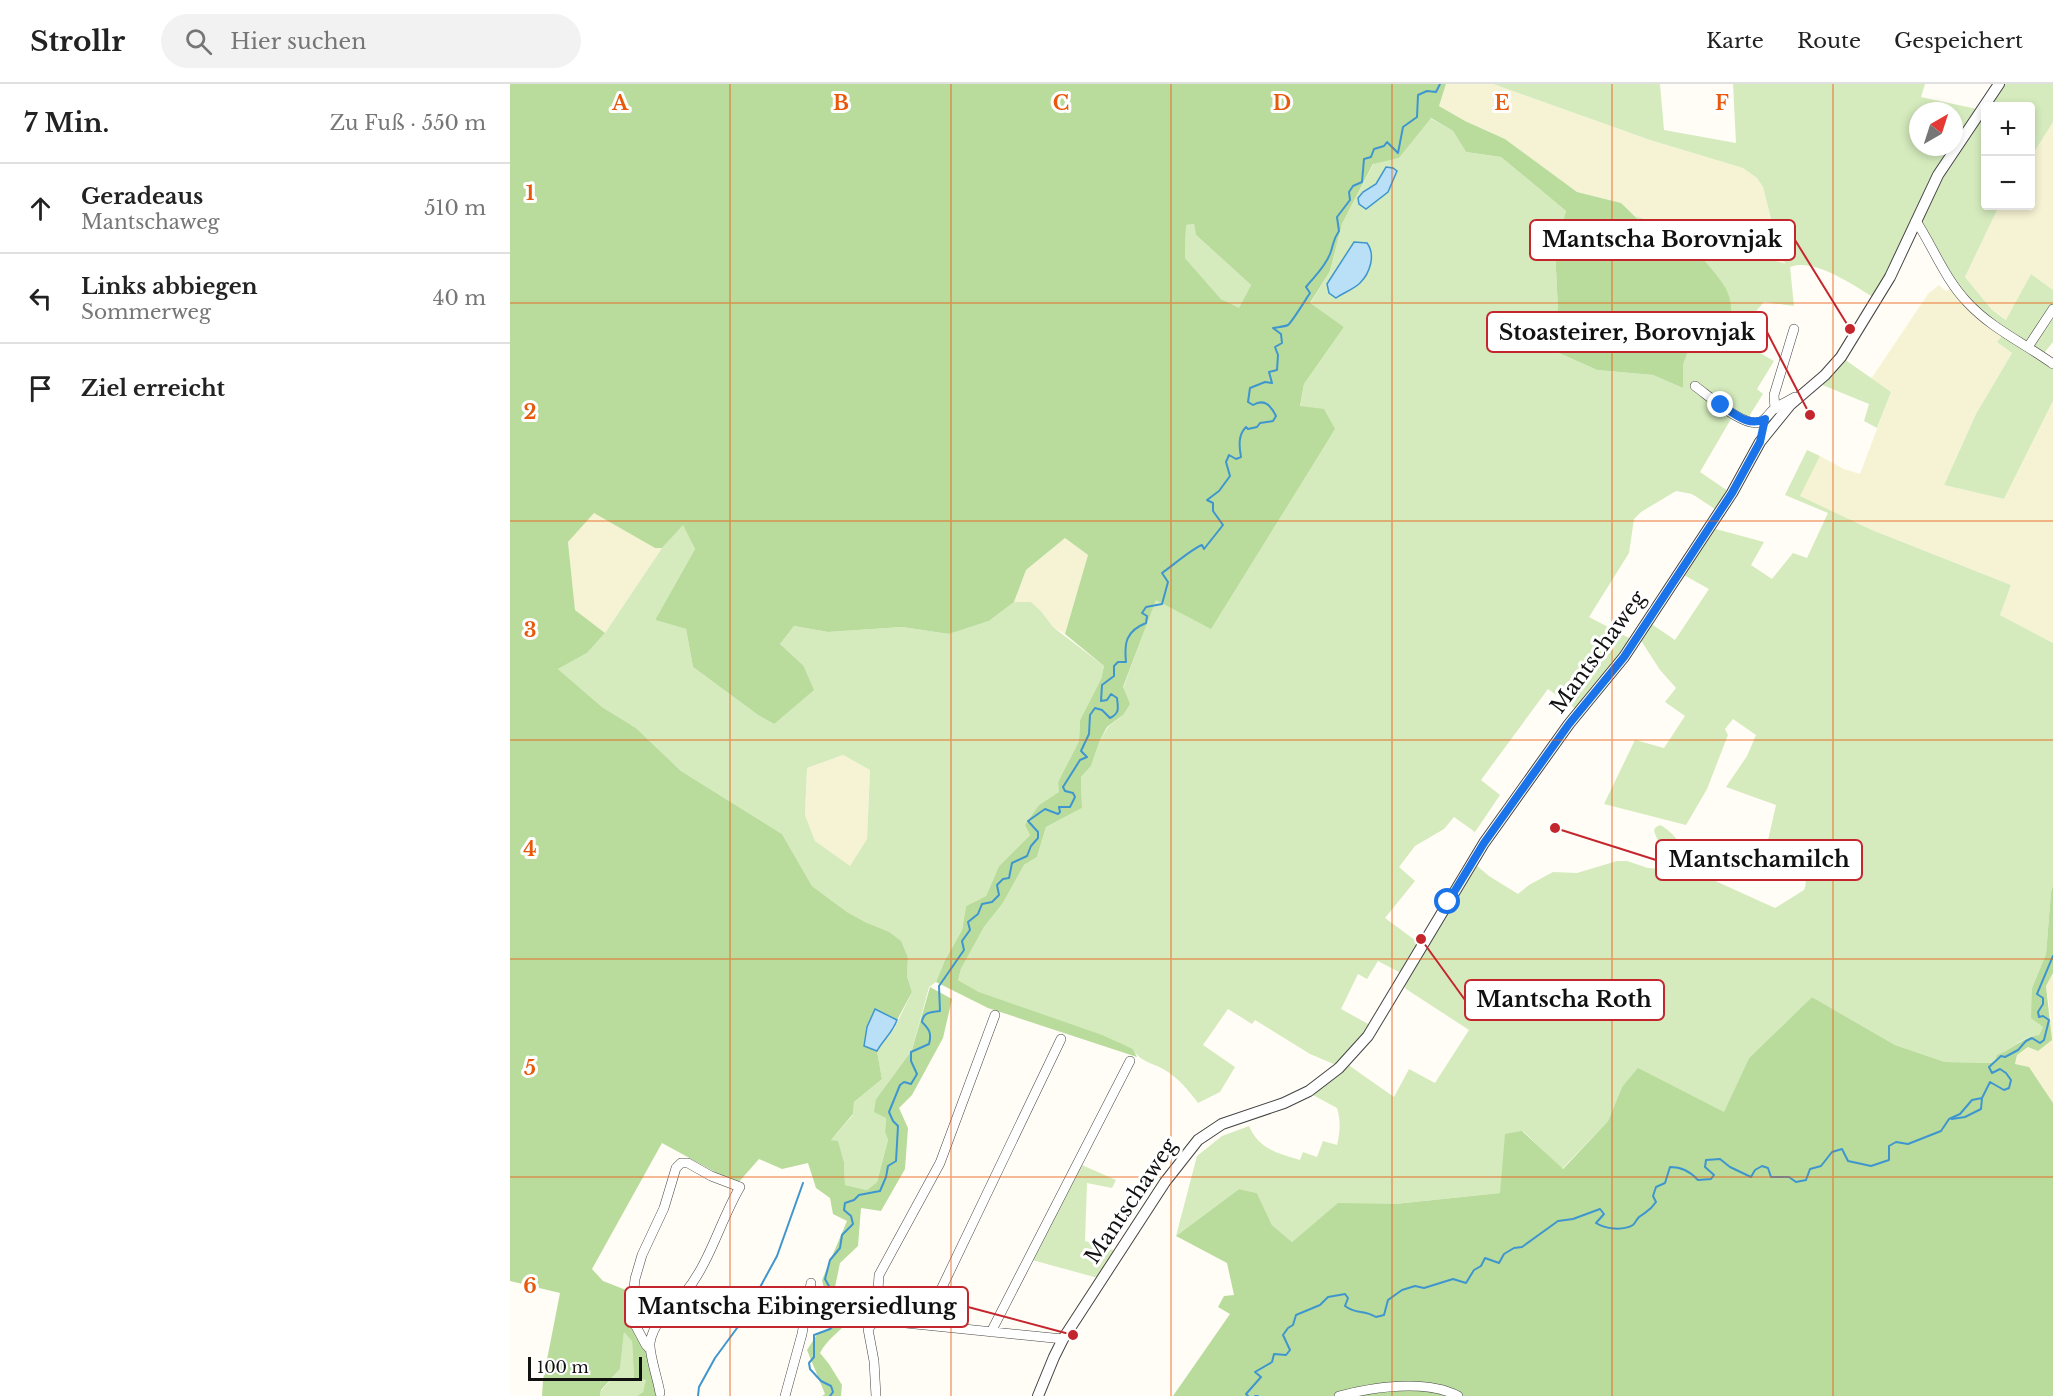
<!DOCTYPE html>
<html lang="de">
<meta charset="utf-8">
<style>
:root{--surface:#fff;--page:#f2f2f2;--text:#222;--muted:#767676;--line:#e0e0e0}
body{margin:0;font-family:"Libre Baskerville",serif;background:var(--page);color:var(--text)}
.controls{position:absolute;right:18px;top:18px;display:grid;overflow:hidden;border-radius:6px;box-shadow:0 3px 9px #0003}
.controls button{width:54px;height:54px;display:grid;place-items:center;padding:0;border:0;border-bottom:2px solid var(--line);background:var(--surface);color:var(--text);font:30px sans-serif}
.compass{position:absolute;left:1399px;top:18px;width:54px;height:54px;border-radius:50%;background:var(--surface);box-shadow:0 3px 9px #0003;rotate:39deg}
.scale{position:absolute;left:18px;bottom:15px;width:114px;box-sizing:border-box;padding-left:6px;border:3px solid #111;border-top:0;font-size:16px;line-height:21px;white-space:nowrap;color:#111;-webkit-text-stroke:4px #fff;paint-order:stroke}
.stop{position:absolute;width:18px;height:18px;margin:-14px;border:4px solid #1a73e8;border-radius:50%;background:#fff}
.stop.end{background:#1a73e8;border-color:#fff;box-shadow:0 2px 6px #0008}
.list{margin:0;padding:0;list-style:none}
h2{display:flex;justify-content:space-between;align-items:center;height:78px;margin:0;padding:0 24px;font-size:26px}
h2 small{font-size:20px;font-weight:400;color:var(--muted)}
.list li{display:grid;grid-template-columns:39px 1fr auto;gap:18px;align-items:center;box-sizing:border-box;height:90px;padding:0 24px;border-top:2px solid var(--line)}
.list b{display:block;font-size:22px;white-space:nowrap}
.list p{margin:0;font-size:20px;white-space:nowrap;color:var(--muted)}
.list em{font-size:20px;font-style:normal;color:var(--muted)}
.icon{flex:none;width:33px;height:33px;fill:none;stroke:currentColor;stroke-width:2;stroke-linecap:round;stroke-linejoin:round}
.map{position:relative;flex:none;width:1543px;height:1312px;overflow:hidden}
header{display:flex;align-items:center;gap:36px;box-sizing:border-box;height:84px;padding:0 30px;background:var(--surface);border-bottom:2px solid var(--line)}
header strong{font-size:28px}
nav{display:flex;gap:33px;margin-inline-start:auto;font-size:21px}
.search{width:420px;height:54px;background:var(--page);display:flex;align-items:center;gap:15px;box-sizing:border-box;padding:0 21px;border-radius:33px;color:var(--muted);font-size:22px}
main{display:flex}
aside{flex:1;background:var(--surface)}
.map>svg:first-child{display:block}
</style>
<header>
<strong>Strollr</strong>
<div class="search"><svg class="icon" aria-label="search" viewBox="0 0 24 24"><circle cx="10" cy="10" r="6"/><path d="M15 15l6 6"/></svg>Hier suchen</div>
<nav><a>Karte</a><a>Route</a><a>Gespeichert</a></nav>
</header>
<main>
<aside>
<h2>7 Min.<small>Zu Fuß · 550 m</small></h2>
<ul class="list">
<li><svg class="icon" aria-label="ahead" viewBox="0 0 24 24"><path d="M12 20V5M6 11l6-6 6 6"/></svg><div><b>Geradeaus</b><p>Mantschaweg</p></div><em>510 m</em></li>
<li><svg class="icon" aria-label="left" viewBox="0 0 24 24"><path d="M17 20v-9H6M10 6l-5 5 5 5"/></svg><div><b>Links abbiegen</b><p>Sommerweg</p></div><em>40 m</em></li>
<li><svg class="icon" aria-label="arrive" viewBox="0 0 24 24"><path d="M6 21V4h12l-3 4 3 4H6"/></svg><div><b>Ziel erreicht</b></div></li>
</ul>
</aside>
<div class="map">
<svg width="1543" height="1312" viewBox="0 0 1543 1312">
<rect width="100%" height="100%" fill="#fffdf5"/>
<path fill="#f6f3d4" d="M936,0H983L1140,56L1233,84L1247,94L1253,103L1263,143L1275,181L1125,132L1111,119L1067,108L995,55L955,37L929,22Z
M1543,38V206L1521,190L1497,236L1482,226L1455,193L1489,122H1520L1521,73Z
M1429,201L1437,208L1441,201L1473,238L1492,252L1488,258L1502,269L1466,330L1434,401L1494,415L1543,317V559L1490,531L1501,501L1362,446L1289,412L1310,372L1334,385L1350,390L1381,308L1361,295L1418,210Z
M84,428L145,464H152L95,549L65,526L58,458Z
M555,454L578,471L555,550L543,543L531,527L521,518H504L516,486Z
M333,671L360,686L357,755L340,783L305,757L295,731L297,684Z
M1543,889V1019L1519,983L1505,981L1507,971L1518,963L1528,967L1541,934L1536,902Z"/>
<path fill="#d5ebbd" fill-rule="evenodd" d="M983,0H1150L1154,46L1226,59L1223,0H1415L1411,13L1467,25L1444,59V27H1408V63H1441L1365,214C1344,202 1304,173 1280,183L1284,222L1254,218L1235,240L1226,255L1264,277L1247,305L1253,310L1238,334L1225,328L1190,388L1218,407L1205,425L1182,410L1166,407L1131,428L1124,435L1119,469L1079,533L1121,555L1114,568L1066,625L1038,605L971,696L990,711L965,748L944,733L934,745L905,762L889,783L905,797L875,834L909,859L891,889L868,877L857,895L848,890L831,925L860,941L826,981L800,970L745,936L742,940L718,925L693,961L725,983L710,1008L688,1019C679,1007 670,996 658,988C646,979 630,979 623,965L469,908L448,896L451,885L474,843L493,819L514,781L527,773L536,743L572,724L571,693L581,682L590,656L598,643L613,631V604L646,515L794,393L825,345L790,323L794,300L834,243L800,220L820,187L832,140L864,79L889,74L920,34L943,47L956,68L991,73L1056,127L1045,164L1048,227L1024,242L985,253L1020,256L1087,286L1143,291L1173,304V281L1180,262L1193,175L1164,170L1125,132L1275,180L1263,143L1253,103L1247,94L1233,84L1140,56Z
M1492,0H1543V38L1521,73L1520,22H1478Z
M1475,27L1476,122H1489L1455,193L1482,226L1496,236L1521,190L1543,206V258L1534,269L1497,249L1452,208L1410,138L1423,108Z
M684,140L686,151L741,201L729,225L711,215L675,174L676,141Z
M1492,252L1543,282V317L1494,415L1434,401L1466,330L1502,269L1487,258Z
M1334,275L1381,308L1367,344L1354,337L1359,320L1310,300Z
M1297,366L1310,372L1290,412L1362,446L1501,501L1490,531L1543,559V801L1541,808L1536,870L1522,904L1533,943L1529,951C1511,953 1504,964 1488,971L1486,979L1435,978L1385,961L1302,913L1239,974L1214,1029L1112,1003L1098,1037L1052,1085L1013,1047L990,1109L885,1120H828L782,1158L762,1141L747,1109L729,1105L666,1152L687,1072L712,1052L739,1042C749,1065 767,1069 790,1076L793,1068L807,1073L813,1057L827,1061C830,1048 831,1037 827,1024L801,1010L837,980L884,1013L899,985L925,999L959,946L896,905L893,900L966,781L979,792L1008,810L1019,801L1043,788L1067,789L1107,777H1117L1138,784L1152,785L1170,781L1265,824L1294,806C1299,796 1292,784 1289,774L1256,765L1266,721L1216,703L1237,672L1246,651L1223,635L1215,645L1218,651L1197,705L1176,741L1094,720L1125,656L1154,664L1175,632L1155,618L1166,604L1150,586L1130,555L1140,539L1165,556L1199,505L1172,490L1202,444L1254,458L1241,481L1262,495L1283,469L1297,474L1318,429L1275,411Z
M173,440L185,465L145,536L176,545L183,583L248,631L264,640L293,581L270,560L284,542L318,548L392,543L439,550L479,537L504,518H521L531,527L543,543L594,582L591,595L570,636L569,657L548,698L550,708L529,721L520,751L489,782L476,812L456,822L452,846L435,876L426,898L419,903L402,966L366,1015L376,1033L375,1048L378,1056L367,1098L357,1106L335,1101L334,1078L328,1058L321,1056L343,1031L344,1018L372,995L367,967L374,954L384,945L402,908L397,892L398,874L357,839L337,828L302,802L272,750L171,687L126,644L92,623L48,585L77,569L95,549L152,464ZM333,671L360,686L357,755L340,782L305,757L295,731L297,684Z
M1150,741C1160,746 1169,756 1173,767L1171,773C1158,774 1147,759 1144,746L1146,743Z
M572,1081L606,1096L602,1104L577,1099L575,1157L606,1167L588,1194L522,1176Z
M114,1247L122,1256L124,1294L137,1296L133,1308L127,1312H90L91,1307L110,1285Z"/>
<path fill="#b9dc9c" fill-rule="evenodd" d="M0,0H936L929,22L955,37L995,55L1067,108L1111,119L1164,170L1193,175C1219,206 1227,212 1217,254L1180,262L1173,281V304L1143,291L1087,286L1020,256L983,253L1024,242L1048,227L1045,164L1056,127L991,73L956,68L943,47L921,34L889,74L863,80L832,140L820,187L800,219L834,243L794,300L790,322L814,325L825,345L701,545L646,516L613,603L620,620L613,631L597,643L590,656L581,682L571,693L572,724L536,743L527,773L514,781L493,819L474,843L451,885L448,896L469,908L592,951L623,965L627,973L478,924L426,898L435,876L452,846L456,822L476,812L489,782L520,751L515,741L529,721L549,708L548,698L569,657L570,636L591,595L594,582L555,550L578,471L555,454L516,486L504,518L479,537L439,550L392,543L318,548L284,542L270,560L293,581L304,606L264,640L248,631L183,583L176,545L145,536L185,465L173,441L152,464H145L84,429L58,458L65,526L95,549L77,569L48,585L92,623L126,644L171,687L272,750L302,802L337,828L357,839L379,848L391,857L398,874L397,892L402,908L387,936L365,925L354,962L367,967L372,995L344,1018L343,1030L321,1056L328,1057L334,1078L335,1101L357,1106L367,1098L378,1056L375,1048L376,1034L364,1028L366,1015L402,966L420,903L442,915L433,954L402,1011L389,1024L398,1044L395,1085L371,1127L351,1124L348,1162L330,1179L325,1203L339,1236C330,1248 317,1255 310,1269L319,1280L332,1301L331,1312H312L315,1310L297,1266L308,1249L325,1242L333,1233L315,1209L312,1196L337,1137L323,1130L320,1114L306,1104L298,1079L272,1085L249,1075L227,1100L152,1059L82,1185L93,1197L121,1208C120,1215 118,1224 120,1231C128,1255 151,1286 147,1312H127L133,1308L136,1296L124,1294L122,1257L114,1248L110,1285L91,1306L90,1312H32L33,1296L50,1209L0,1197ZM684,140L686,151L741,201L729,224L711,215L675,174L676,141Z
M1543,801V889L1536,902L1542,956L1528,967L1518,963L1507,971L1505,980L1519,983L1543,1019V1312H663L720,1230L708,1223L714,1212L724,1211L717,1179L666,1152L729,1105L747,1109L762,1141L782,1158L828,1119L885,1120L990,1109L995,1050L1012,1047L1053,1085L1098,1037L1112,1003L1128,984L1214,1028L1239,974L1302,913L1385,961L1435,978L1485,979L1487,971C1503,965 1512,953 1529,951L1533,943L1521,934L1522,904L1536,870L1541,808Z"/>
<path fill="#b9e0f7" stroke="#3f96cf" stroke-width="1.5" d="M876,83L883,84L887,87L878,108L856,125L849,120L848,114L853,108L866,100Z
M844,158L857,159C866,171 860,189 850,199C844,205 833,209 826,214L819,209L817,200Z
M365,925L387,936C383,948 373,956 367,967L354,962L357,943Z"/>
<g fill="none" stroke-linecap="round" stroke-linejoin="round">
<path stroke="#3f96cf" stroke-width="2" d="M1442,1035L1455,1033L1471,1025L1472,1014
M188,1312L189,1303L205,1274L230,1240L267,1172L293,1099
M320,1312L323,1308L321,1302L311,1297L300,1285L299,1279L304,1273V1251L320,1245L334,1233L333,1227L315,1195L320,1176L330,1164L332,1151L343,1140L341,1132L334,1126L335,1119L344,1116L349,1111L370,1107L376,1093L378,1082L386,1077L388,1042L383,1037L379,1028L390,1001L394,998L401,1000L407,990L401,977V968L419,960C422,949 419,945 412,938C413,928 421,928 430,927L429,902L454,866L452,857L460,846L458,838L468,830L472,820L482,818L489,811L487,801L493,795L499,794L502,779L517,772L521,762L528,754V748L518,737L535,725L548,730L550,728L549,723H560L565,713L563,709L555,707L553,703L570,676L577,673L571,667L579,650L580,631L585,624L592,626L600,634C610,629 608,624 607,614L601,610L597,616L591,617L592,601L604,592V582L608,578H616C614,559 616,547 636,539L637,532L632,529L636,523L652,520L658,498L652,489C662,482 683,464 692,461L694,465L713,441L703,427V419L697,416L709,407L720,392L716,378L719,371L726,375L731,373C729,362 728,351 736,343L738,345L747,343L750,339L763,337L766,332C761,322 755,314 743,321L738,318L740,304L755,298L762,299L759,288L767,286L768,271L765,263L772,259L771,250L763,244C767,243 774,243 778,241C782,238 796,215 800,209L796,203C805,192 815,183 820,170C824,160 822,157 829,147L827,133L840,116L839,108L843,102L852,98L854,75L861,73L864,65L874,62L877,58L888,69L893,43L907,33L908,11L917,7L926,8L930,0
M738,1312L736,1310L751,1293L745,1288L762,1278L764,1270L776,1271L780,1266L773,1251L778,1244L783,1241L786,1231L810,1221L818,1213L835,1210L838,1214L835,1222C847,1231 853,1225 866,1233L874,1231L878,1216L892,1206L905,1202L914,1204L943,1195L956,1199L964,1186L971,1182L975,1174L989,1179L994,1170L1004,1164L1012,1163L1048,1137L1063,1135L1090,1125L1094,1130L1086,1139C1095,1145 1113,1147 1123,1141C1125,1139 1127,1135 1129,1133C1137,1127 1140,1127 1146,1118L1143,1112L1146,1103L1155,1099L1160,1083C1172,1083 1180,1087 1188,1096L1201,1095L1204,1091L1195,1083L1196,1076L1210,1075L1220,1083L1241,1093L1245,1086L1252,1082L1258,1084L1261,1093H1279L1286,1098L1296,1096L1300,1085L1311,1082L1322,1068L1332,1065L1338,1077L1361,1082L1379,1076V1062L1386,1058L1398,1060L1431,1047L1439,1035L1450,1030L1462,1016L1472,1014L1480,998L1494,1006L1499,1004L1501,996L1496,989L1490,985L1482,989L1479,983L1491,972L1495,973L1508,966L1516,957L1522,954L1530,959L1534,956L1539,936L1533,932L1529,933L1528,928L1533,920V914L1527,910L1543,872
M745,1312H748"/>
<g stroke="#444" stroke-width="10">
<path id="minor" d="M1406,137C1423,163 1435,195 1457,218C1482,245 1514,259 1543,280
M1518,263L1543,225
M1185,302C1199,312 1234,344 1250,338C1257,335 1259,329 1264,325C1270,320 1279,317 1285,313
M1265,325L1264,311L1284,245
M366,1236L369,1191L430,1079L485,931
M414,1241L551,955
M481,1248L620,977
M140,1265L136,1261L121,1233L125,1195L132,1171L154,1124L166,1084L171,1079H178L201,1092L230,1103C210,1137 200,1179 174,1210C161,1224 143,1238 140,1259C139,1270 148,1296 150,1309
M275,1312L292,1250L301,1199
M366,1312L364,1277L358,1245L366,1236L553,1255
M829,1312C863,1303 916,1295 948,1312"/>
</g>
<g stroke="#444" stroke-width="12">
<path id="tertiary" d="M528,1312L544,1273L553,1255L655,1098L688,1056L712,1040L774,1019L799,1007L829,984L858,952L974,759L1059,640L1114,573L1222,409L1250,358L1280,321L1315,291L1331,273L1380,193L1428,91L1489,0"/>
</g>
<use href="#minor" stroke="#fff" stroke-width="9"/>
<use href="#tertiary" stroke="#fff" stroke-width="10"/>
</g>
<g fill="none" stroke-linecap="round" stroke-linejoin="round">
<path stroke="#1a73e8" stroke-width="8" d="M938,818L974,759L1059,640L1114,573L1222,409L1250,358L1255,335C1238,343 1225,330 1211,321"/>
</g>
<path fill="none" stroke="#e8590c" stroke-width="1.5" stroke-opacity="0.55" d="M220,0V1312M441,0V1312M661,0V1312M882,0V1312M1102,0V1312M1323,0V1312M0,219H1543M0,437H1543M0,656H1543M0,875H1543M0,1093H1543"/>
<g text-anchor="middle" stroke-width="6" stroke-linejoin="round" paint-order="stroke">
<g font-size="21" fill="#111" stroke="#fff">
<text transform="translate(1088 568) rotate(-54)" y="7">Mantschaweg</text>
<text transform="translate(621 1117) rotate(-56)" y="7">Mantschaweg</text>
</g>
</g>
<g font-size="20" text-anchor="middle" font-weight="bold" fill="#e8590c" stroke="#fff" stroke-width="6" stroke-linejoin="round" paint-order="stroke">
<text x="110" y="26">A</text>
<text x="331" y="26">B</text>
<text x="551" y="26">C</text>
<text x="772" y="26">D</text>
<text x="992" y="26">E</text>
<text x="1212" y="26">F</text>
<text x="20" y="116">1</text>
<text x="20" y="335">2</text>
<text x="20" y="553">3</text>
<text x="20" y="772">4</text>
<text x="20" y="991">5</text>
<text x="20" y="1209">6</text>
</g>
<path fill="none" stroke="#c4262e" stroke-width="2" d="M1340 245L1285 156M1300 331L1257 248M1045 744L1146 776M911 855L955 916M563 1251L458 1223"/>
<g fill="#c4262e" stroke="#fff" stroke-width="2">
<circle cx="1340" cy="245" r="6"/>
<circle cx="1300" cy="331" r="6"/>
<circle cx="1045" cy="744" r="6"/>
<circle cx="911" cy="855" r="6"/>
<circle cx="563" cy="1251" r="6"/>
</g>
<g fill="#fff" stroke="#c4262e" stroke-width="2">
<rect x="1020" y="136" width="265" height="40" rx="6"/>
<rect x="977" y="228" width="280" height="40" rx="6"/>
<rect x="1146" y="756" width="206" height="40" rx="6"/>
<rect x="955" y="896" width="199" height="40" rx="6"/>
<rect x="115" y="1203" width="343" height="40" rx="6"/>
</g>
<g font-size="22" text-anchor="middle" font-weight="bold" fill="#111">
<text x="1152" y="163">Mantscha Borovnjak</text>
<text x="1117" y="256">Stoasteirer, Borovnjak</text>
<text x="1249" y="783">Mantschamilch</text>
<text x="1054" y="923">Mantscha Roth</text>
<text x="287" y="1230">Mantscha Eibingersiedlung</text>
</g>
</svg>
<div class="controls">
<button>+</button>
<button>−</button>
</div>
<svg class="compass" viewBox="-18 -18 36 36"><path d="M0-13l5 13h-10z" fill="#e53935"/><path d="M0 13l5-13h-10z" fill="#767676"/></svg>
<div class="scale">100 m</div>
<div class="stop" style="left:938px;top:818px"></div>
<div class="stop end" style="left:1211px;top:321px"></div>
</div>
</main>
